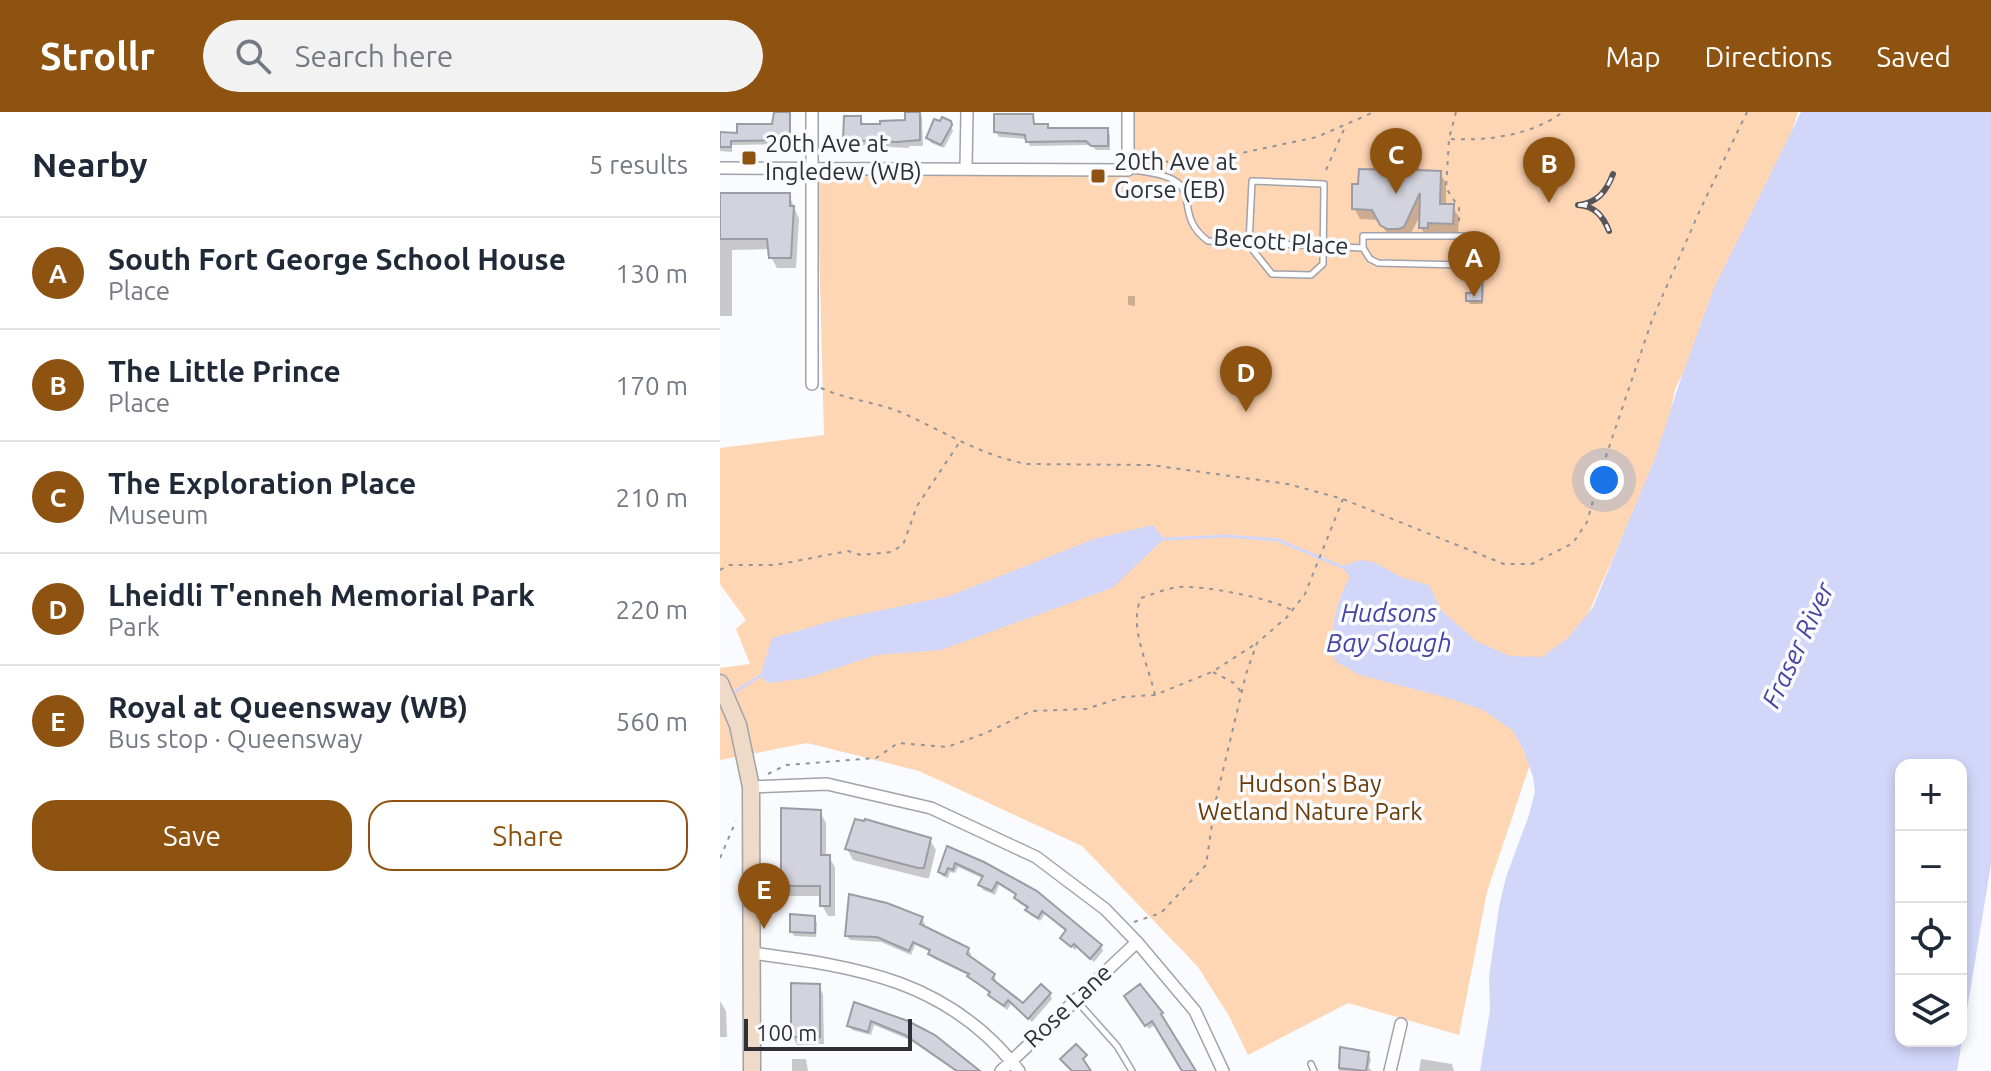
<!DOCTYPE html>
<meta charset="utf-8">
<style>
:root{--surface:#fff;--page:#f2f2f3;--text:#1f2937;--muted:#747a83;--line:#e0e1e3;--accent:#8e5211}
body{margin:0;font-family:Ubuntu,sans-serif;background:var(--page);color:var(--text)}
.controls{position:absolute;right:24px;bottom:24px;display:grid;overflow:hidden;border-radius:16px;box-shadow:0 4px 12px #0003}
.controls button{width:72px;height:72px;display:grid;place-items:center;padding:0;border:0;border-bottom:2px solid var(--line);background:var(--surface);color:var(--text);font:40px sans-serif}
.scale{position:absolute;left:24px;bottom:20px;width:168px;box-sizing:border-box;padding-left:8px;border:4px solid #303034;border-top:0;font-size:22px;line-height:28px;white-space:nowrap;color:#303034;-webkit-text-stroke:6px #fafbfe;paint-order:stroke}
.you{position:absolute;left:884px;top:368px;width:28px;height:28px;margin:-20px;border:6px solid #fff;border-radius:50%;background:#1a73e8;box-shadow:0 0 0 12px #1a73e833}
.badge{display:grid;place-items:center;width:52px;height:52px;border-radius:50%;background:var(--accent);color:#fff;font-size:26px;font-weight:700}
.pin{position:absolute;translate:-50% -66px;filter:drop-shadow(0 2px 4px #0008)}
.pin::after{content:'';position:absolute;top:42px;width:28px;height:24px;background:inherit;clip-path:polygon(0 0,100% 0,50% 100%)}
.list{margin:0;padding:0;list-style:none}
h2{display:flex;justify-content:space-between;align-items:center;height:104px;margin:0;padding:0 32px;font-size:34px}
h2 small{font-size:26px;font-weight:400;color:var(--muted)}
.list li{display:grid;grid-template-columns:52px 1fr auto;gap:24px;align-items:center;box-sizing:border-box;height:112px;padding:0 32px;border-top:2px solid var(--line)}
.list b{display:block;font-size:30px;white-space:nowrap}
.list p{margin:0;font-size:26px;white-space:nowrap;color:var(--muted)}
.list em{font-size:26px;font-style:normal;color:var(--muted)}
.actions{display:flex;gap:16px;padding:24px 32px}
.actions a{flex:1;padding:18px 0;border:2px solid var(--accent);border-radius:24px;text-align:center;font-size:28px;color:var(--accent)}
.actions .main{background:var(--accent);color:#fff}
.icon{flex:none;width:44px;height:44px;fill:none;stroke:currentColor;stroke-width:2;stroke-linecap:round;stroke-linejoin:round}
.map{position:relative;flex:none;width:1271px;height:959px;overflow:hidden}
header{display:flex;align-items:center;gap:48px;box-sizing:border-box;height:112px;padding:0 40px;background:var(--accent);color:#fff}
header strong{font-size:38px}
nav{display:flex;gap:44px;margin-inline-start:auto;font-size:28px}
.search{width:560px;height:72px;background:var(--page);display:flex;align-items:center;gap:20px;box-sizing:border-box;padding:0 28px;border-radius:44px;color:var(--muted);font-size:30px}
main{display:flex}
aside{flex:1;background:var(--surface)}
.map>svg:first-child{display:block}
</style>
<header>
<strong>Strollr</strong>
<div class="search"><svg class="icon" aria-label="search" viewBox="0 0 24 24"><circle cx="10" cy="10" r="6"/><path d="M15 15l6 6"/></svg>Search here</div>
<nav><a>Map</a><a>Directions</a><a>Saved</a></nav>
</header>
<main>
<aside>
<h2>Nearby<small>5 results</small></h2>
<ul class="list">
<li><span class="badge">A</span><div><b>South Fort George School House</b><p>Place</p></div><em>130 m</em></li>
<li><span class="badge">B</span><div><b>The Little Prince</b><p>Place</p></div><em>170 m</em></li>
<li><span class="badge">C</span><div><b>The Exploration Place</b><p>Museum</p></div><em>210 m</em></li>
<li><span class="badge">D</span><div><b>Lheidli T'enneh Memorial Park</b><p>Park</p></div><em>220 m</em></li>
<li><span class="badge">E</span><div><b>Royal at Queensway (WB)</b><p>Bus stop · Queensway</p></div><em>560 m</em></li>
</ul>
<div class="actions"><a class="main">Save</a><a>Share</a></div>
</aside>
<div class="map">
<svg width="1271" height="959" viewBox="0 0 1271 959">
<rect width="100%" height="100%" fill="#fafbfe"/>
<path fill="#ffd6b4" d="M412,0H1078L1044,101L955,277L944,331L837,572L767,780L739,923L628,891L528,943L509,904L478,855L362,734L199,659L87,631L0,648V556L30,552L16,517L26,508L0,472V336L104,323L97,53L413,52Z"/>
<path fill="#d2d6f8" fill-rule="evenodd" d="M1081,0H1271V752L1237,959H760L770,898L769,865L779,795L786,765L808,706L815,680L813,665L803,637L792,618L763,598L728,586L640,563L615,549C607,524 617,487 630,465L622,455C647,442 655,451 677,463C687,468 699,470 709,473L721,498L756,529L790,544L822,545L848,526L873,495L935,346L959,272L994,176ZM1241,653V929H1181V653Z
M433,413L444,427L392,476L221,538L156,543L87,566L48,571L40,564L52,526L119,507L229,484L374,427Z"/>
<path fill="#0003" d="M187,0H199L202,5L203,34H189V36L128,33L125,27L140,6L144,14L187,9Z
M69,1L71,6V32L12,33V40L0,39V22L19,23L54,14Z
M312,4L315,14H327L329,18H387L390,23V38H376L371,33L310,34L307,27L279,25L276,20Z
M229,10L233,19L224,36L211,31L208,26Z
M696,51L701,60L720,61L726,71V94H732L739,105L738,122L713,121V127L707,126L701,116L702,100L689,125L674,127L668,124L660,108L640,107L634,96Z
M0,83H69L79,107L76,156H57L51,145L50,137L12,138V204H0Z
M762,149L764,152L763,192H750L748,189L753,183Z
M408,184H415V194L408,193Z
M100,700L106,711V745H109L115,755V804H108L102,793V784H69L63,773Z
M210,728L216,738L209,766H205L133,748L127,737Z
M228,737L381,834L383,839L374,850L357,836L355,838L342,826L347,820L325,802L320,809L310,803L308,797L299,791L297,784L279,773L275,783L263,778L261,773L264,767L238,755L235,761L230,760L228,766L222,764L220,759Z
M94,806L97,811L96,825L74,824L72,820Z
M202,807L205,812L203,816L248,838L251,842L249,846L274,863L276,868L274,872L303,893L330,882L332,887L312,910L291,892L287,898L250,864L213,846L211,840L195,833L191,843L161,830L130,828L127,824Z
M98,874L103,882L104,932L77,933L73,925Z
M419,875L441,902L442,908L474,959H464L436,912L429,917L407,884Z
M0,889L6,899L7,925H0V958Z
M136,892L255,959H235L190,928L154,913L151,923L132,918L129,913Z
M621,937L648,942L651,947L649,956L652,959H619Z
M72,947H86L88,959H72Z
M701,947L732,952L734,959H699Z"/>
<g fill="none" stroke-linecap="round" stroke-linejoin="round">
<path stroke="#d2d6f8" stroke-width="3" d="M444,427L507,424L558,428L622,455
M10,583L40,564"/>
</g>
<path fill="#d2d3dd" stroke="#9b9ca5" stroke-width="2" d="M54,0H70V28L11,29V35H0V20L17,21V12H52Z
M185,0H200V28L177,30L123,28L124,4H141V12H160V9L185,8Z
M274,2H313L314,12H328V16H388V34H371L366,29L306,30L305,23L274,20Z
M222,5L231,9L232,13L221,33L206,26L214,7L220,9Z
M685,49H697V58L721,59L720,92H734L733,112L708,111V116H699L700,81L684,115L678,117H667L660,113L652,98L632,97V72H638L639,57L684,58Z
M0,81H70V94H74L71,146H49L47,127H0Z
M750,147H763L762,189H746V181H751Z
M61,696L101,698V743H110V794H100V774H61Z
M135,707L144,709L145,707L211,726L204,756H198L125,737Z
M227,734L264,750L317,779L382,833L370,847L354,832L351,835L340,826L346,818L322,799L318,806L305,798L308,795L294,786L296,782L277,770L272,779L258,773L263,764L235,751L233,758L228,756L225,763L218,760Z
M129,782L167,791L203,805L200,812L249,836L247,842L275,862L272,867L303,891L321,872L331,881L308,907L288,888L284,894L268,883L270,880L247,864L249,862L208,842L210,838L193,830L189,839L157,825L125,824Z
M70,802L95,804V821L70,820Z
M71,871L100,872V925H71Z
M420,872L443,901L441,902L476,959H462L432,909L425,914L404,884Z
M134,890L188,909L215,923L260,959H237L185,923L151,909L148,920L127,914Z
M356,932L367,943L363,947L371,959H352L340,947Z
M620,935L649,940L646,959L619,956Z"/>
<g fill="none" stroke-linecap="round" stroke-linejoin="round">
<g stroke="#a1a2ab" stroke-width="8">
<path id="service" d="M409,58C498,65 445,97 488,129L643,136V124H743L742,153L658,151L650,147L643,136
M528,132L552,162L591,163L603,152L604,72L532,69L529,132
M356,888L397,934L412,959
M591,952L594,959"/>
</g>
<g stroke="#a1a2ab" stroke-width="14">
<path id="minor" d="M92,0V272
M246,55L247,0
M0,56L408,58V0
M31,675L107,672L211,696L316,745L385,797L417,830L475,899L503,959
M32,841C138,855 229,868 299,959
M281,959L417,830
M670,959L681,912"/>
</g>
<g stroke="#a1a2ab" stroke-width="19">
<path id="secondary" d="M0,571L18,613L31,675L32,959"/>
</g>
<path stroke="#949498" stroke-width="2" stroke-dasharray="4 6" stroke-linecap="butt" d="M736,0L729,27L726,76L739,96V115
M731,27C769,29 812,23 843,0
M424,51L498,46L597,25L654,0
M606,58L626,13
M101,276C127,288 158,290 185,302C226,321 263,344 307,352L431,353L568,372L623,387L784,452H812L853,431L867,410L884,350L932,208L980,98L1027,0
M0,458L9,453H55L128,439L141,443L171,440L183,433L197,394L239,331
M493,560L514,571L522,581
M435,583C429,554 408,515 421,486C433,482 445,477 458,475C483,473 550,486 572,498
M48,662L66,653L156,646L178,631L227,635L266,621L311,599L366,597L403,585L435,583L492,560L537,531
M0,746L16,709
M414,810L441,801L486,753L495,692L526,562L537,531L567,505L585,482L623,387"/>
<use href="#service" stroke="#fff" stroke-width="5"/>
<use href="#minor" stroke="#fff" stroke-width="11"/>
<use href="#secondary" stroke="#eedac7" stroke-width="16"/>
<g stroke="#56565a" stroke-width="6">
<path id="rail" d="M858,93C875,94 883,104 889,119
M859,93C878,90 886,80 893,62"/>
</g>
<use href="#rail" stroke="#fafbfe" stroke-width="3" stroke-dasharray="9" stroke-linecap="butt"/>
</g>
<g fill="#8e5211" stroke="#fafbfe" stroke-width="3">
<rect x="21" y="38" width="16" height="16" rx="4"/>
<rect x="370" y="56" width="16" height="16" rx="4"/>
</g>
<g text-anchor="middle" stroke-width="7" stroke-linejoin="round" paint-order="stroke">
<g font-size="24" fill="#303034" stroke="#fafbfe" text-anchor="start">
<text x="45" y="40">20th Ave at<tspan x="45" dy="28">Ingledew (WB)</tspan></text>
<text x="394" y="58">20th Ave at<tspan x="394" dy="28">Gorse (EB)</tspan></text>
</g>
<g font-size="24" fill="#303034" stroke="#fafbfe">
<text transform="translate(561 130) rotate(4)" y="8">Becott Place</text>
<text transform="translate(348 894) rotate(-43)" y="8">Rose Lane</text>
</g>
<g font-size="24" fill="#6a3b05" stroke="#fafbfe">
<text x="590" y="680">Hudson's Bay<tspan x="590" dy="28">Wetland Nature Park</tspan></text>
</g>
<g font-size="26" font-style="italic" fill="#4943a3" stroke="#fafbfe">
<text x="669" y="510">Hudsons<tspan x="669" dy="30">Bay Slough</tspan></text>
<text transform="translate(1078 533) rotate(-65)" y="9">Fraser River</text>
</g>
</g>
</svg>
<div class="controls">
<button>+</button>
<button>−</button>
<button><svg class="icon" aria-label="locate" viewBox="0 0 24 24"><circle cx="12" cy="12" r="6"/><path d="M12 2v4M12 18v4M2 12h4M18 12h4"/></svg></button>
<button><svg class="icon" aria-label="layers" viewBox="0 0 24 24"><path d="M12 4l9 5-9 5-9-5zM3 14l9 5 9-5"/></svg></button>
</div>
<div class="scale">100 m</div>
<div class="you"></div>
<div class="pin badge" style="left:754px;top:185px">A</div>
<div class="pin badge" style="left:829px;top:91px">B</div>
<div class="pin badge" style="left:676px;top:82px">C</div>
<div class="pin badge" style="left:526px;top:300px">D</div>
<div class="pin badge" style="left:44px;top:817px">E</div>
</div>
</main>
